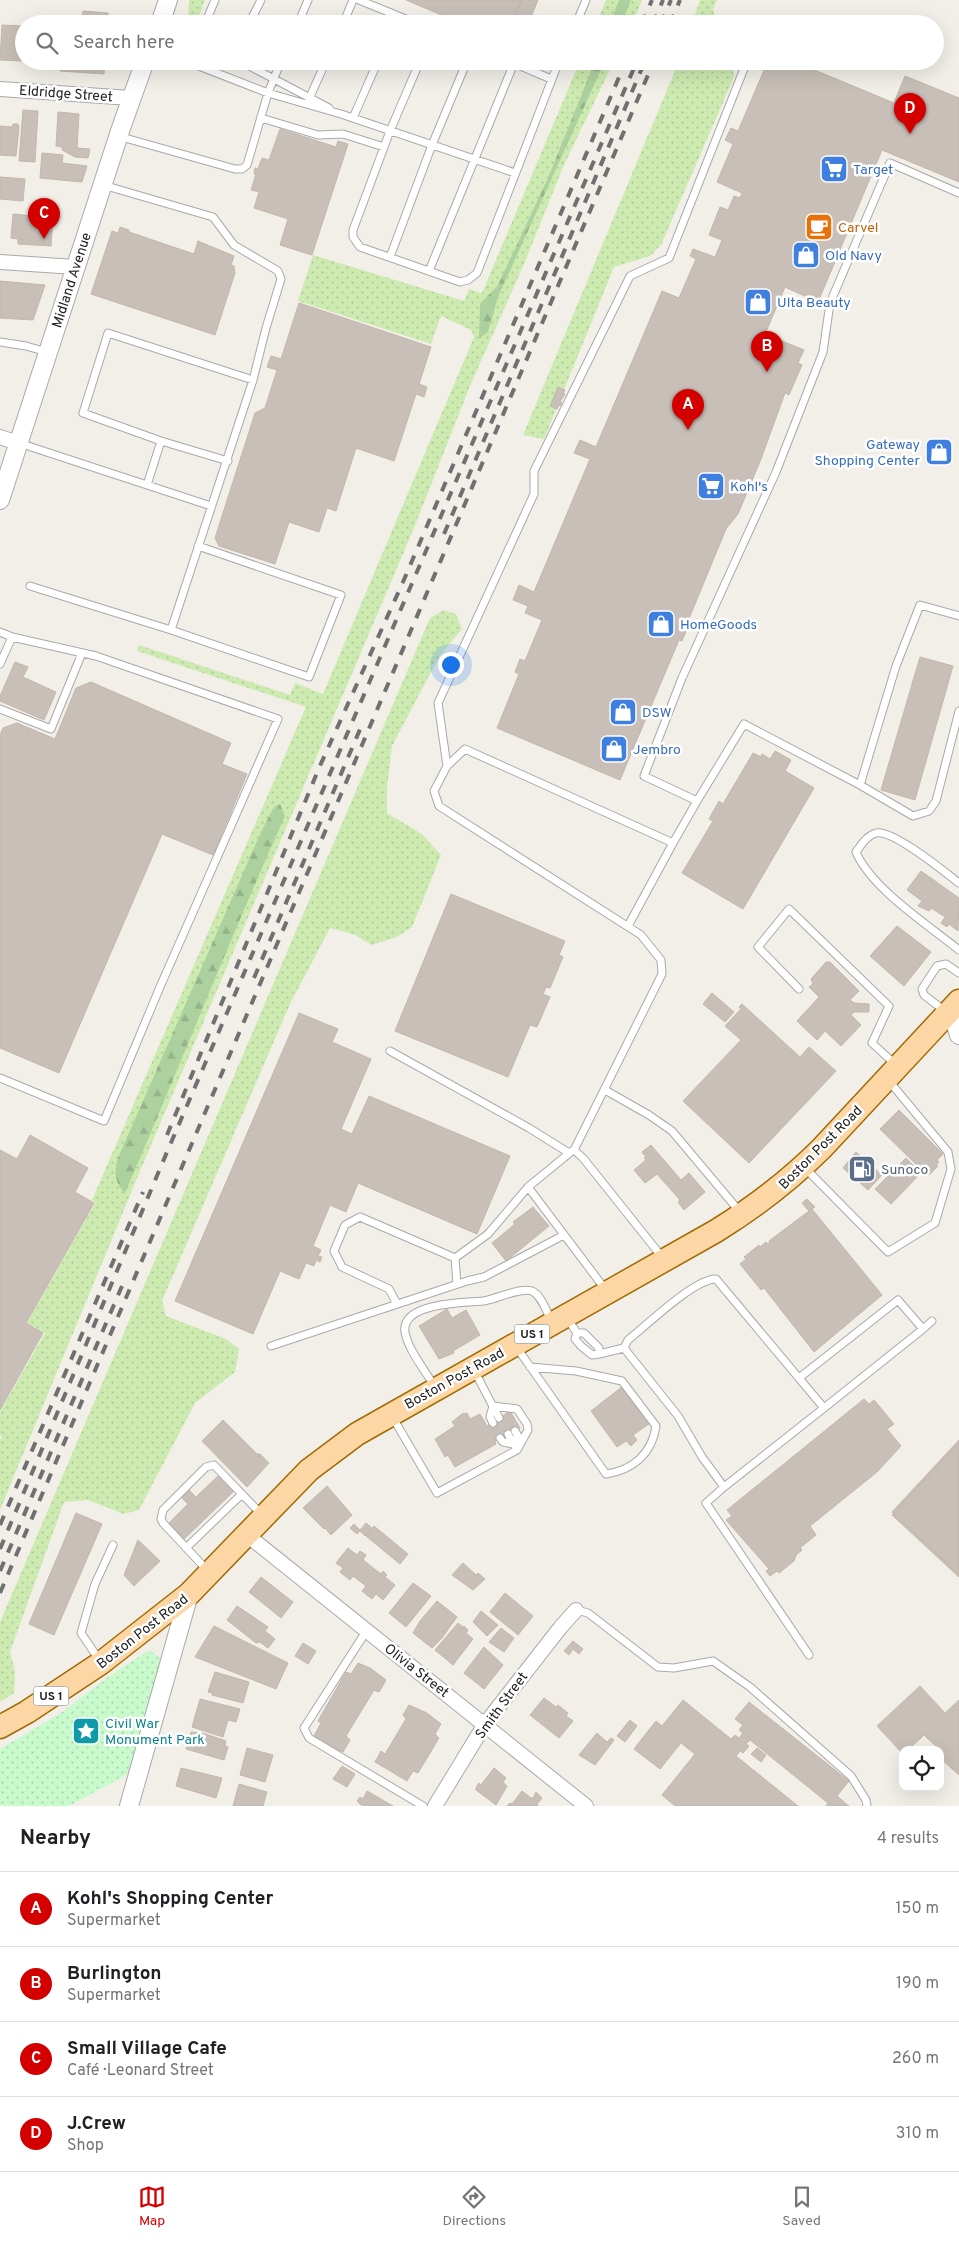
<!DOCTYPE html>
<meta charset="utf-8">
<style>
:root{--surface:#fff;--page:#f2f2f2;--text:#202124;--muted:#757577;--line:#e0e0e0;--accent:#d40000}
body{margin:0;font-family:Overpass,sans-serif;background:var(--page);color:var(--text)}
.controls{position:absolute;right:15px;bottom:15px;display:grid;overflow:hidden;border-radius:10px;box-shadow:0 5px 20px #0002}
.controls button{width:45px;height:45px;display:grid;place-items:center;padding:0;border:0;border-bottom:1px solid var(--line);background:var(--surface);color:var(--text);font:25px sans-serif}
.you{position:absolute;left:450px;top:664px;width:18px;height:18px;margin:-12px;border:4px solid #fff;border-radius:50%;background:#1a73e8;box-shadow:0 0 0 8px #1a73e833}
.badge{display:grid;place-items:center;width:32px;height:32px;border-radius:50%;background:var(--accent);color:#fff;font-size:16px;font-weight:700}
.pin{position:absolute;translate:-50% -41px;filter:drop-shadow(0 1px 2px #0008)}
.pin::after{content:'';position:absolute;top:26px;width:18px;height:15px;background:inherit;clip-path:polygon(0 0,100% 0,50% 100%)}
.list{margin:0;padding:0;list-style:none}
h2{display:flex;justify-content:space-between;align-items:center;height:65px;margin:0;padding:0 20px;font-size:21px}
h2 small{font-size:16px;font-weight:400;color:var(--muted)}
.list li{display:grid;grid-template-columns:32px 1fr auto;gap:15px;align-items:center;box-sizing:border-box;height:75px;padding:0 20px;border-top:1px solid var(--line)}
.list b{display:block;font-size:19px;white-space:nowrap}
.list p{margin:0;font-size:16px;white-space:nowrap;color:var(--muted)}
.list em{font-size:16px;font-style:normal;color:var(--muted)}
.icon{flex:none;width:28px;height:28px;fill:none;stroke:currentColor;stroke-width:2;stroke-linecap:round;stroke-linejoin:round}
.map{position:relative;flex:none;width:959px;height:1806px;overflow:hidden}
.search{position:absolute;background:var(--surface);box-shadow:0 5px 20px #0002;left:15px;right:15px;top:15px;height:55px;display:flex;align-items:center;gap:12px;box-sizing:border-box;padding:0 18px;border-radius:28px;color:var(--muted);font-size:19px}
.sheet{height:365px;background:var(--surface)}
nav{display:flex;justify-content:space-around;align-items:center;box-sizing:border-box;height:70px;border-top:1px solid var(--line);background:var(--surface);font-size:14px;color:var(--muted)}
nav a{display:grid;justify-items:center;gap:2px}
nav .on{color:var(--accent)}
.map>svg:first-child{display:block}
</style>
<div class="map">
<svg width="959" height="1806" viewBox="0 0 959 1806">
<defs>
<pattern id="grass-dots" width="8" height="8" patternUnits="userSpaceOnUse" patternTransform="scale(1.25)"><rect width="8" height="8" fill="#cdebb0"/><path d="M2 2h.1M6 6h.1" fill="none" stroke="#b0c997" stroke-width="1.8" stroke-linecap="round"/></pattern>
<pattern id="forest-firs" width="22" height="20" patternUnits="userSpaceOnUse" patternTransform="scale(1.25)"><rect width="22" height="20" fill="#add19e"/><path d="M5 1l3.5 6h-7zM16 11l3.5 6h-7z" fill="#95b388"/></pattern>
<pattern id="park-dots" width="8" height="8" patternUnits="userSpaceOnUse" patternTransform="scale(1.25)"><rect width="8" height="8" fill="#c8facc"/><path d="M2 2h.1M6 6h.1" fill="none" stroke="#acd6af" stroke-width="1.8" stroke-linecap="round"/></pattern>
</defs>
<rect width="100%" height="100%" fill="#f2efe9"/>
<path fill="url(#grass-dots)" d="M189,0H205L196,24L186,23L188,21Z
M606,0H642L632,24H596Z
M700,0H717L713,9L717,24H692Z
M580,61H614L564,165L524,264L470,386L414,528L140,1171L0,1510V1441L2,1437L0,1435V1412L45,1333L27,1323L95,1203L92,1200L306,707L137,651L139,645L290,695L295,683L323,694L474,337L471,330L441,316L431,344L298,301L313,255L464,301L469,289L482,293Z
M679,61H731L734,77L661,245L650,256L614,267L544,439L523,435Z
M444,610L456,614L462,629L440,655L392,746L387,788V813L422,834L441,855L412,927L397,937L372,945L353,934L330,928L290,1004L162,1301L166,1316L226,1339L239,1349L235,1372L195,1403L139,1510L124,1514L88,1500L64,1502L10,1652L15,1672L14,1693L0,1702V1622L430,618Z"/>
<path fill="url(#forest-firs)" d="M619,0H631L621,24H610Z
M595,61H605L498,297L488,332L479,339L480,304L498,285L548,178Z
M280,804L285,816C229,941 179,1068 125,1193C114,1182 114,1172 118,1158L261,832L274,807Z"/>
<path fill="url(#park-dots)" d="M149,1650L161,1659L160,1666L131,1769L126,1775L69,1806H0V1749L61,1713L108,1677Z"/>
<path fill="#c7bfb8" stroke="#c4b6ab" d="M406,0H522L511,24H463Z
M521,0H538L528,24H511Z
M83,11L108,13V16L113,18L112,24H81Z
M2,25L23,26L21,61L0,60Z
M61,61H105L104,74L60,71Z
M768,61H793L894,103L905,76L959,98V182L882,150L818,302L785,287L765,334L804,350L798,363L802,365L789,395L785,393L761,459L738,514L726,529L688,621L690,622L682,641L679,640L620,780L497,728L519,674L515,672L520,659L525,661L542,620L525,613L528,606L513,600L519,585L534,592L590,459L574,453L580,440L596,447L662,291L679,298L696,259L690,256L693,249L715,257L722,240L709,235L720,207L728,210L734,196L740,198L742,193L717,182L733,144L725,140L731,128L738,131Z
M23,110L38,111L35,162L19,161Z
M58,112L79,114L77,148L90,149L88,158L75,157L62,150V147L56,146Z
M13,124H18L19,127L16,156L0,155V126L13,127Z
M280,129L336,147L338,141L348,144L312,255L280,245L288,219L254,208L259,192L251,190L256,174H254L255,168L258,169L262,158L269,160Z
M42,153L63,155L62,163L87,166L82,182L40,178Z
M0,177L25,179L23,201L0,199Z
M13,214L53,218L51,246L18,244V239L11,238Z
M120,227L129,230V232L194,254L198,241L234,256L231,265L234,266L235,273L215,335L91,294L112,231L118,233Z
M0,281L45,285L33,320L0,318Z
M299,303L431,347L419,384L427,387L424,397L416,394L394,461L356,448L336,511L327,508L319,532L289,522L275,564L219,546L215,538L255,413L265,408L277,370L267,367L271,356L281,359Z
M558,387L565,390L563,393L565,394L560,402L562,403L560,406L559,405L557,409L550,406Z
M920,657L953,666L915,800L881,790Z
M15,662L28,667L23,677L56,692L44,720L0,701V696Z
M91,682L231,743L222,764L247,774L213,855L162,834L59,1073L0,1048V735L3,728L17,723L55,739L76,688Z
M775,751L791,760L785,771L814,788L743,909L682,873L713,821L709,819L719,801L723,804L753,753L761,757L762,754L770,759Z
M921,871L959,898L958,931L949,924L947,927L941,923L945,917L931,908L929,911L918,906L922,901L907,890Z
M451,894L565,941L559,955L563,957L550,988L546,987L543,994L550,997L537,1027L530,1025L508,1077L395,1031Z
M897,926L931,952L904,986L870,956Z
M826,962H830L859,991L850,1000L854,1003L869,1004V1012H854L851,1015L861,1025L841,1046L825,1031L817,1040L797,1021L819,997L809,987L813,984L811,979Z
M712,993L734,1012L725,1022L703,1004Z
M742,1004L800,1057L809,1047L836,1071L749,1163L683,1101L741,1040L725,1026L741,1009L739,1007Z
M299,1013L338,1029L332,1042L371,1059L341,1129L352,1134L369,1096L510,1156L477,1234L358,1183L346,1212L330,1205L313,1246L321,1250L318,1256L322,1257L320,1262L316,1260L314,1266L306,1263L299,1279L280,1271L253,1334L175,1301Z
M899,1110L943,1154L937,1160L939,1162L936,1165L938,1166L929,1175L926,1172L925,1173L880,1129Z
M30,1135L88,1168L75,1192L94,1203L26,1323L43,1333L0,1410V1150L17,1159Z
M651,1145L681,1180L689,1173L705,1192L684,1210L678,1202L680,1200L657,1174L645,1183L634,1170L646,1160L644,1158L646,1157L642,1152Z
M856,1152L882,1175L868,1190L843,1168Z
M906,1158L921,1173L891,1204L875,1189Z
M807,1199L815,1207L812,1209L882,1295L814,1352L764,1288L761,1290L740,1264L746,1259L744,1257L759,1245L760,1247L766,1242L768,1244L770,1243L769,1241L809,1211L802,1203Z
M533,1207L549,1226L506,1261L492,1243L515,1224L513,1222Z
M447,1309L452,1318L466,1310L480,1335L453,1351L454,1353L439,1359L419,1326Z
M623,1386L649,1420V1424L633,1435L637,1440L631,1446L626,1441L617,1447L591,1411Z
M864,1399L869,1404L874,1400L894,1424L887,1429L901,1446L877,1472L810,1526L816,1535L800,1548L802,1550L796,1555L794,1561L779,1573L777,1571L770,1576L766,1571L769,1569L726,1520L732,1516L727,1510Z
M510,1411L520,1428L495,1441L496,1444L455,1467L448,1455L445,1457L435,1439L455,1426L452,1422L462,1414L467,1413L470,1419L480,1414L487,1426Z
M223,1420L257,1454H260L269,1463L247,1487L202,1441Z
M959,1440V1574L892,1512Z
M959,1443V1577L892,1515Z
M218,1476L233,1492L182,1541L167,1525L188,1504L181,1497L189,1490L196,1497Z
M327,1486L352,1515L331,1535L325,1528L324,1529L303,1508Z
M76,1513L102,1524L54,1635L29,1624Z
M366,1523L372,1528L365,1536L360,1531L357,1534L350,1528L354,1524L360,1530Z
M374,1526L408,1554L400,1564L366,1536Z
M138,1540L160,1561L134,1586L124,1575Z
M348,1548L357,1555L360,1551L366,1555L363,1560L381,1574L383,1571L387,1575L385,1577L395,1585L383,1600L376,1594L372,1599L362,1591L366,1586L353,1576L350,1580L340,1572L343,1568L336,1563Z
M463,1563L476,1575L478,1573L485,1579L473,1590L452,1575Z
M261,1577L293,1602L281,1618L249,1592Z
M413,1583L431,1596L406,1627L389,1613Z
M505,1593L533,1616L518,1635L490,1612Z
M437,1601L457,1617L442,1638L432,1648L413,1633L420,1621Z
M237,1606L268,1627L265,1631L275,1639L268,1648L260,1642L256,1643L227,1620Z
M481,1611L498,1625L487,1636L473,1622Z
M458,1623L463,1627L461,1630L464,1626L468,1630L466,1633L473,1639L453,1665L435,1650Z
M214,1626L288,1663L276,1689L195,1657Z
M501,1628L514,1638L504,1652L489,1642Z
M573,1641L583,1649L579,1654L573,1649L569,1655L564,1651Z
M303,1643L316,1651L308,1664L295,1656Z
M484,1647L503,1665L484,1689L464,1673Z
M358,1663L370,1668L386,1680L379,1692L374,1690L346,1736L350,1740L343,1752L327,1745L314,1736L321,1723L318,1721L346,1672L351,1674Z
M215,1672L249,1682L243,1703L212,1695V1693L208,1692Z
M920,1686L945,1713L959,1700V1775L940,1758V1750L924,1735L908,1750H903V1754L877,1726Z
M544,1698L556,1707L558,1705L568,1713L566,1716L573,1721L559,1738L530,1715Z
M200,1699L240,1709L236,1722L228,1720L223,1737L192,1727Z
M683,1700L731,1739L735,1735L739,1738L743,1733L739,1730L743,1725L735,1719L749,1702L849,1781L837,1796L849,1806H826L828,1803L750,1740L746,1744L749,1746L743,1753L740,1751L736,1756L798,1806H675L662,1795L695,1754L681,1743L660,1769L634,1749L656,1721L662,1726Z
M409,1705L427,1713L441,1724L435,1734L439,1738L418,1773L413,1771L407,1781L375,1762L381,1751L385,1754L406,1719L403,1715Z
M630,1720L637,1726L625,1742L617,1736Z
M191,1732L203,1733L226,1741L225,1746L228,1747L224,1760L186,1749Z
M597,1733L607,1742L611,1738L614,1740L595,1765L579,1755Z
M247,1748L273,1755L265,1782L240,1775Z
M757,1748L766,1755L761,1762L751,1754Z
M342,1766L355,1774L347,1787L333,1779Z
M181,1768L222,1778L216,1798L176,1786Z
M494,1768L506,1778L503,1782L507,1786L496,1805L476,1790V1788L479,1783L481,1785Z
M239,1784L267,1792L263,1806H233Z
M367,1791L393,1806H364L360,1804L357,1801L360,1797L363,1799Z
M522,1791L531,1798H533L536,1792L542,1798L537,1804L538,1806H507L510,1803L512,1804Z"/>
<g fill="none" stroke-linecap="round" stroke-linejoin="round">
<g stroke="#a9a9a9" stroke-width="9">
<path id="service" d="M359,0L418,24
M207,24V19L215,0
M249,24L261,0
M298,24L308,0
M343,24L353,0
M394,24L397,16
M576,24L586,0
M186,61L268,93L341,114L515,173
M240,61L329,108
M420,61L390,131L353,230V237L360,247L460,282L468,280L477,273L559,61
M509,61L551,79
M309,99L326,61
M261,118L318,135L343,134L384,147
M353,118L378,61
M118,136L235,169H242L247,165L268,93L281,61
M103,185L213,217L234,245L278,271L281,279L266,328L253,380L171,630
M959,193L890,163L830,303L823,352L776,472L682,678L644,776L697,801L744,724L860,785L896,666L920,605L959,616
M390,257L432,145L467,61
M429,271L514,63
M0,342L26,346L47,352
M19,443L211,506
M228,461L161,441L83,413L108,333L253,380
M147,485L161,441
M30,586L171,630L309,677L341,595L198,546
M0,632L12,637L96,656L278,719L160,987L104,1121L0,1078
M0,664L12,637
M0,709L51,729L82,653
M447,766L438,703L534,494V471L630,276L669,258L747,61
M860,785L913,816L929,811L936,801L959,711
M959,883C945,872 892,829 876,833C866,836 862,844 856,852C871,888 928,925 959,950
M628,926L673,843
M799,989L758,947L789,909L889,1006L872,1043L896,1065
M946,1012L924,995L922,989L937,966L946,964L959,973
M390,1051L529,1128L569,1153
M605,1090L649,1115L672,1131L740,1212
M805,1168L888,1252L935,1223L951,1169L948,1152L889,1081
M528,1187L605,1289
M662,1257L583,1158L574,1150L662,974L661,960L641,935L439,806L434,791L447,766L465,749L673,843L697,801
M455,1258L488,1234L528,1187L572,1151
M455,1258L457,1284
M397,1304L389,1289L342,1267L334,1251L345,1225L360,1217L455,1258
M567,1318L577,1333L575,1339L581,1346L592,1355L599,1354V1348L584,1333H577
M923,1329L932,1321
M271,1346L467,1281L484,1277L564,1235
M517,1348L606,1474C633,1470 652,1454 656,1426L622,1381L576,1371L530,1367
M599,1354L624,1348L628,1340C647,1325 694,1279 716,1279L824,1408L724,1487L702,1457L678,1416L624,1348
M475,1372L499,1418
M799,1378L898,1300L923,1329L824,1408
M434,1386C425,1370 408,1350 405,1332C401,1302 465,1303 483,1301C497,1299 520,1287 532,1291C542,1296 546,1311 551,1320
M393,1418L437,1493L517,1450L528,1430L527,1424L517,1409L493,1406
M493,1423L490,1417L493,1406
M508,1434L514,1445
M500,1438L503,1442L513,1444L518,1436L515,1431
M724,1487L706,1503L809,1655
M186,1548L242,1494
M207,1570L163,1523L161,1519L163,1510L206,1467L214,1465L262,1515
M576,1610L588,1613L658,1667L674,1668L713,1661L750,1687L851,1776L866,1800L867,1806
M367,1630L304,1728L309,1738L423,1806
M100,1661L81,1633L95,1584L113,1545"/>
</g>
<g stroke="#a9a9a9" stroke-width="16">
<path id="minor" d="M0,89L131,98
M0,262L75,267
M0,437L18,443
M247,1535L586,1806
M435,1806L485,1724L560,1628L576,1610"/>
</g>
<g stroke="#a9a9a9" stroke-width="20">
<path id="tertiary" d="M160,24L168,0
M0,500L121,128L145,61
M951,1009L959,1035
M129,1806L189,1594"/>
</g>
<g stroke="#a06b00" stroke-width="25">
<path id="primary" d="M0,1727L27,1712L101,1663L189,1594L309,1470L357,1434L716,1231C755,1207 790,1180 822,1148L959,1001"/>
</g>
<use href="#service" stroke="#fff" stroke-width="7"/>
<use href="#minor" stroke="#fff" stroke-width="14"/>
<use href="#tertiary" stroke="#fff" stroke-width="18"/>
<use href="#primary" stroke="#fcd6a4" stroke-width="22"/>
<path stroke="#707070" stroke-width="4" stroke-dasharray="10 10" stroke-linecap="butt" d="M642,24L652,0
M653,24L663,0
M661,24L671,0
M670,24L680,0
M444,534L645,61
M254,978L361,727
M167,1135L319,768L403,582L626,61
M0,1525L143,1192
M0,1549L167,1152L637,61
M0,1571L125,1279
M0,1593L654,61"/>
</g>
<defs>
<g id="supermarket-square" transform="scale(1.4375)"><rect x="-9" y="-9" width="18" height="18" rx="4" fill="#3f7fe0" stroke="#fff"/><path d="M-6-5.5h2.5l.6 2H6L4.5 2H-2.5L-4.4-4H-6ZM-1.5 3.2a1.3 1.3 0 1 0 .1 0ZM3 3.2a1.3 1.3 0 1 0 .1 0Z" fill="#fff"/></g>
<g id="cafe-square" transform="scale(1.4375)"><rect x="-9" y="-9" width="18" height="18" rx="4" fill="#e8710a" stroke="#fff"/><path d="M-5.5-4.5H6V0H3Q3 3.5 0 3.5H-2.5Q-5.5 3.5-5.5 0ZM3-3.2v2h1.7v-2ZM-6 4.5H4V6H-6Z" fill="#fff"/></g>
<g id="shop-square" transform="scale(1.4375)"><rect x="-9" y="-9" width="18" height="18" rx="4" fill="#3f7fe0" stroke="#fff"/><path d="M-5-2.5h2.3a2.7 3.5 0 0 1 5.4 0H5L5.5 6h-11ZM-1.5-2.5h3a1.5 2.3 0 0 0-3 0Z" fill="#fff"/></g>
<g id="fuel-square" transform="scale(1.4375)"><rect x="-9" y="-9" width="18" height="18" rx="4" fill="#5c6f8a" stroke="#fff"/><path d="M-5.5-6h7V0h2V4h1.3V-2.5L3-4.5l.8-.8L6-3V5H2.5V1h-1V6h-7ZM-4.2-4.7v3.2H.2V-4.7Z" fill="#fff"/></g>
<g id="sight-square" transform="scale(1.4375)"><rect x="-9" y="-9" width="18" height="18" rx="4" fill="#0f9aa8" stroke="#fff"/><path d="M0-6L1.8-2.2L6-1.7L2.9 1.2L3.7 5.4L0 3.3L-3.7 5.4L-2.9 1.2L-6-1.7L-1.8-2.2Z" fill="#fff"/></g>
</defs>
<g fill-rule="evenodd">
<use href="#supermarket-square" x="834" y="169"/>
<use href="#cafe-square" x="819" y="227"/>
<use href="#shop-square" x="806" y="255"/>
<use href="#shop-square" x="758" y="302"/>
<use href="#shop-square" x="939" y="452"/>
<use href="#supermarket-square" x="711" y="486"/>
<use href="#shop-square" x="661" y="624"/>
<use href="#shop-square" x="623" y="712"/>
<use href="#shop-square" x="614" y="749"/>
<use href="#fuel-square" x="862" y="1169"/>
<use href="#sight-square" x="86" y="1731"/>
</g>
<g text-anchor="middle" stroke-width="5" stroke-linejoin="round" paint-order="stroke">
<g fill="#fff" stroke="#646464" stroke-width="1">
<rect x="514.5" y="1324.5" width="35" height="19" rx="4"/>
<rect x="33.5" y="1686.5" width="35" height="19" rx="4"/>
</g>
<g font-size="12" font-weight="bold" fill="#222">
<text x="532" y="1338">US 1</text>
<text x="51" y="1700">US 1</text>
</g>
<g font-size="14" fill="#222" stroke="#fff">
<text transform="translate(66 93) rotate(4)" y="5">Eldridge Street</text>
<text transform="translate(71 280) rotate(-72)" y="5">Midland Avenue</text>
<text transform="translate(820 1147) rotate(-45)" y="5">Boston Post Road</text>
<text transform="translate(454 1378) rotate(-29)" y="5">Boston Post Road</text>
<text transform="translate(142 1631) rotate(-38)" y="5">Boston Post Road</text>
<text transform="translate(417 1670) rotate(38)" y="5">Olivia Street</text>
<text transform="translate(501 1705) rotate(-54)" y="5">Smith Street</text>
</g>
<g font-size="14" fill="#366cbe" stroke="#fff" text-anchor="start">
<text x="853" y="174">Target</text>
<text x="825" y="260">Old Navy</text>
<text x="777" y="307">Ulta Beauty</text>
<text x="920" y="449" text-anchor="end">Gateway<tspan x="920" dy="16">Shopping Center</tspan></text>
<text x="730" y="491">Kohl's</text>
<text x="680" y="629">HomeGoods</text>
<text x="642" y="717">DSW</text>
<text x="633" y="754">Jembro</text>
</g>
<g font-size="14" fill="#c56008" stroke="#fff" text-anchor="start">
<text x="838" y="232">Carvel</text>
</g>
<g font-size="14" fill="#4e5e75" stroke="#fff" text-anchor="start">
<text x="881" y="1174">Sunoco</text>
</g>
<g font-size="14" fill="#0d838f" stroke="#fff" text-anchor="start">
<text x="105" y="1728">Civil War<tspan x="105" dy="16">Monument Park</tspan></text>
</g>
</g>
</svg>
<div class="controls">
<button><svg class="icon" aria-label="locate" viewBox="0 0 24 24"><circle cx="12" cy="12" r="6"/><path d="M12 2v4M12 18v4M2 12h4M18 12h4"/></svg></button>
</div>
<div class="you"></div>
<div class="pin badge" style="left:688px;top:430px">A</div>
<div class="pin badge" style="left:767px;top:372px">B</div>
<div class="pin badge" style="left:44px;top:239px">C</div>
<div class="pin badge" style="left:910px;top:134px">D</div>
<div class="search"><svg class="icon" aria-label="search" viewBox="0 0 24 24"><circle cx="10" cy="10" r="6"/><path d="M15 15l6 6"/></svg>Search here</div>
</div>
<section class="sheet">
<h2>Nearby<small>4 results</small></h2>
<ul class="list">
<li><span class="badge">A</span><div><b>Kohl's Shopping Center</b><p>Supermarket</p></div><em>150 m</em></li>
<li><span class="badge">B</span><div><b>Burlington</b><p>Supermarket</p></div><em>190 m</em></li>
<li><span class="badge">C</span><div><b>Small Village Cafe</b><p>Café · Leonard Street</p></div><em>260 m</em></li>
<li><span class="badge">D</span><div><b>J.Crew</b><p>Shop</p></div><em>310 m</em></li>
</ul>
</section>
<nav>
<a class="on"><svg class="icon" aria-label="map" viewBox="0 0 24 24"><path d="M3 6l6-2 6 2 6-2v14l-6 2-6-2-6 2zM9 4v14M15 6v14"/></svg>Map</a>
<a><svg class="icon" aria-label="directions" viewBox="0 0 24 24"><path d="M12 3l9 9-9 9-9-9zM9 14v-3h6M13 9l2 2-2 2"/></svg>Directions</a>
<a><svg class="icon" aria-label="saved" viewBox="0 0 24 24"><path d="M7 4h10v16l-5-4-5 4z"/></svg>Saved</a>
</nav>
